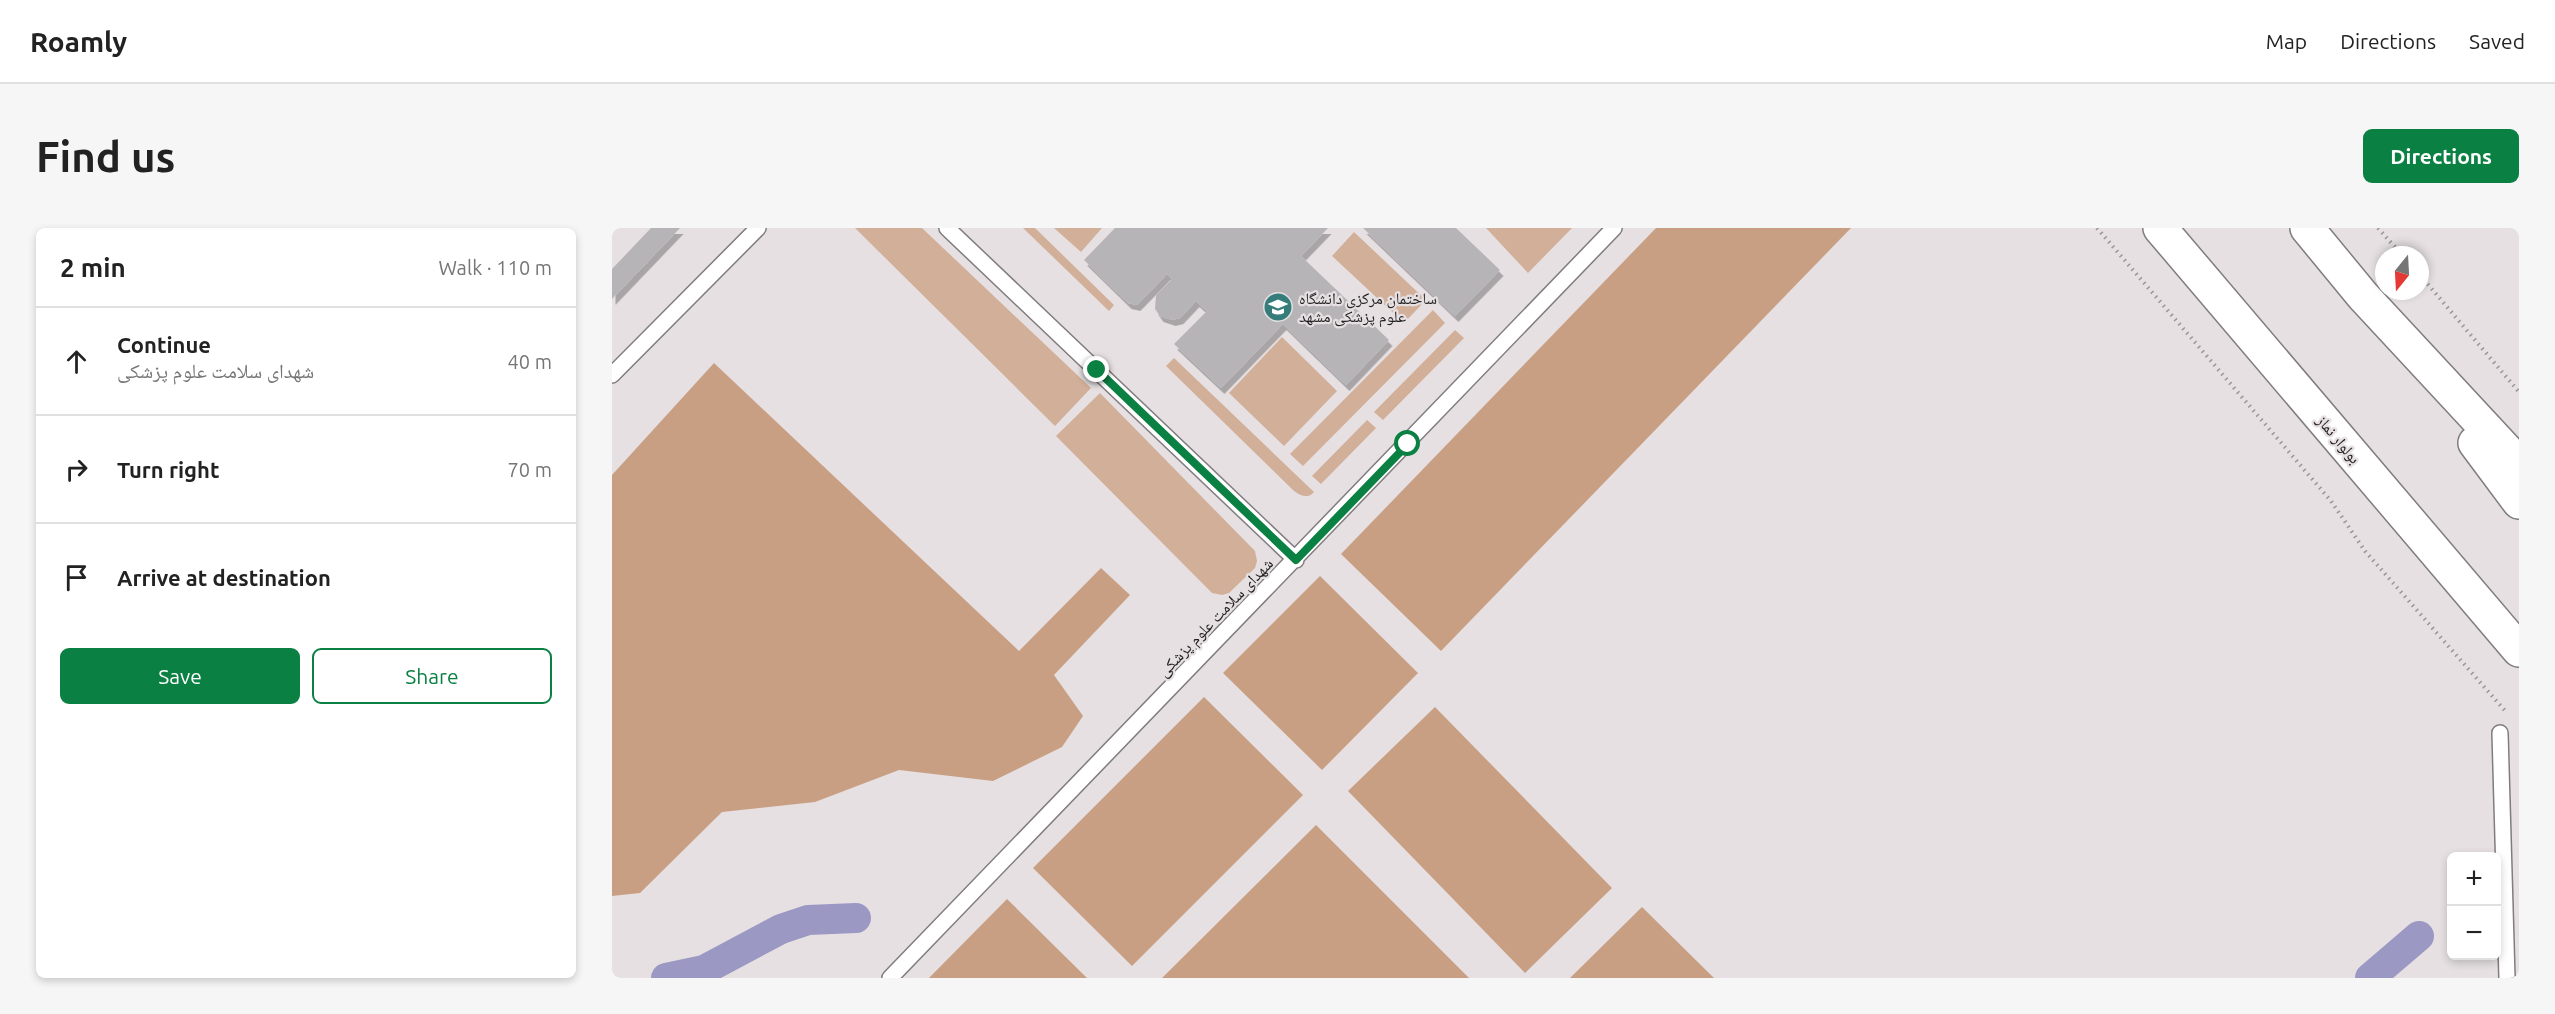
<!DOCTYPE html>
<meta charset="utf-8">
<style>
:root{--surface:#fff;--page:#f6f6f6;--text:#222;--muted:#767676;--line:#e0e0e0;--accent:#0b8043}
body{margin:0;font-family:Ubuntu,"Noto Naskh Arabic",sans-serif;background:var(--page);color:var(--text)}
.controls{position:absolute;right:18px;bottom:18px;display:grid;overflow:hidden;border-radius:9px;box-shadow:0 3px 9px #0003}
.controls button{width:54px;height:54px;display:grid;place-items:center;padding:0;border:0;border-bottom:2px solid var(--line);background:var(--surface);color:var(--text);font:30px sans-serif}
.compass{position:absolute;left:1763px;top:18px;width:54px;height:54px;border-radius:50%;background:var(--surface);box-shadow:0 3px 9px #0003;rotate:198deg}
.stop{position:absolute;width:18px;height:18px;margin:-14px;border:4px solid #0b8043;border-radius:50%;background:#fff}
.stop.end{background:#0b8043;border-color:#fff;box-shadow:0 2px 6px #0008}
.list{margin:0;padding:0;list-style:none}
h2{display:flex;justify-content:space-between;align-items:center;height:78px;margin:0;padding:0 24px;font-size:26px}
h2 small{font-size:20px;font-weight:400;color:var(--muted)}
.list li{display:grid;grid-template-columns:39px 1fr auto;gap:18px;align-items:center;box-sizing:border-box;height:108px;padding:0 24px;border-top:2px solid var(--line)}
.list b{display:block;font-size:22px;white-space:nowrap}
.list p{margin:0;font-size:20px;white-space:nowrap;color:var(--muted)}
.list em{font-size:20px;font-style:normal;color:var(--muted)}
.actions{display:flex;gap:12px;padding:18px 24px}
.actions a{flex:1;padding:14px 0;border:2px solid var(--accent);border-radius:9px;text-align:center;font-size:21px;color:var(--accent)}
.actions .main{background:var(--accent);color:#fff}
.icon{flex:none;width:33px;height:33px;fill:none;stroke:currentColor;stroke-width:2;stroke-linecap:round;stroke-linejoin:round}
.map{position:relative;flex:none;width:1907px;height:750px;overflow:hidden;border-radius:9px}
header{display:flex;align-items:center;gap:36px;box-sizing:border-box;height:84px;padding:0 30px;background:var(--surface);border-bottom:2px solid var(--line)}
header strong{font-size:28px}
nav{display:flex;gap:33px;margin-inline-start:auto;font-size:21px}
.intro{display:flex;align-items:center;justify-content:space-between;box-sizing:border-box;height:144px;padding:0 36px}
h1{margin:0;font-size:42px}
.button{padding:15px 27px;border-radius:9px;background:var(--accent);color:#fff;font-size:21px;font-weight:700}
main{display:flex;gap:36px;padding:0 36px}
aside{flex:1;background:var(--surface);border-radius:9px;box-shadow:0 3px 9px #0003}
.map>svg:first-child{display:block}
</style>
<header>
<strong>Roamly</strong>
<nav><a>Map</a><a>Directions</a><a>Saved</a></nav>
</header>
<div class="intro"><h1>Find us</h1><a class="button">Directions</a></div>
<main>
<aside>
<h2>2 min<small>Walk · 110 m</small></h2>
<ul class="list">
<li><svg class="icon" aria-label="ahead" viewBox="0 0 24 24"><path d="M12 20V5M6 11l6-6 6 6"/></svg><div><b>Continue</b><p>شهدای سلامت علوم پزشکی</p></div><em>40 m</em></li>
<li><svg class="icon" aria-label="right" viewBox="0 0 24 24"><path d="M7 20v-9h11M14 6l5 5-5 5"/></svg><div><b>Turn right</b></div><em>70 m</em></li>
<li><svg class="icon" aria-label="arrive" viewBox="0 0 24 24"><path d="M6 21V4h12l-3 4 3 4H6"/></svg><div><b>Arrive at destination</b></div></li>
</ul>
<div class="actions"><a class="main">Save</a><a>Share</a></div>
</aside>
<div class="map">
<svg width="1907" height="750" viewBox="0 0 1907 750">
<defs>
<filter id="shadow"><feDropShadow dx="3.5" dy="6" stdDeviation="0" flood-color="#0004"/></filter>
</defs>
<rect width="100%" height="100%" fill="#e6e0e2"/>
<path fill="#d2af99" d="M243,0H310L479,160L443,198Z
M411,0H423L502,77L497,83Z
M442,0H490L469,24Z
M874,0H960L916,45Z
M742,4L814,72L792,95L720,28Z
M821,82L833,95L691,238L678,226Z
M843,102L852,110L771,192L762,184Z
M670,109L725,163L672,218L617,165Z
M562,130L702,264C696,271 689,268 682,263L554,138Z
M488,165L643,323L645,333L643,340L617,365L610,367L600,365L444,208Z
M755,192L764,200L709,256L700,248Z"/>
<path fill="#c99f84" d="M1044,0H1239L829,423L729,326Z
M102,135L407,423L489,340L518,367L442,447L471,488L450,519L381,553L287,542L203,574L110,584L28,665L0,668V247Z
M708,348L806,445L710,542L611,445Z
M592,469L691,567L520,738L421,640Z
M823,479L1000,660L913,745L736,563Z
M704,597L857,750H550Z
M395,671L475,750H317Z
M1030,679L1102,750H958Z"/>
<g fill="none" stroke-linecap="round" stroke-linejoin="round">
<path stroke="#9b98c4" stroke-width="30" d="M54,750L92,742L169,701L196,692L244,690
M1758,750L1807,708"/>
</g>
<path fill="#b7b4b8" filter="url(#shadow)" d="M39,0H68L0,71V41Z
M503,0H716L689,28L777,112L734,157L671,96L609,160L562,116L595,83L584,73L568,90L560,92L548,88L543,81L544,67L560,51L555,46L525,77L516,75L472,32Z
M751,0H844L888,42L843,88Z"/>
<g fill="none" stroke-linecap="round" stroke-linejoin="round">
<g stroke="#817c7e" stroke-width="18">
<path id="lane" d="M335,0L684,332
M0,147L146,0
M1888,505L1895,750
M278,750L1002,0"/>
</g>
<g stroke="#817c7e" stroke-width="36">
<path id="secondary" d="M1548,0L1907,422
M1695,0L1751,68L1907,236
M1863,215L1907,274"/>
</g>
<path stroke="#9a9697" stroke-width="4" stroke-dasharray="1.5 4.5" stroke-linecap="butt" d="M1485,0L1719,273L1753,323L1895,485
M1766,0L1790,27
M1808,47L1907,164"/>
<use href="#lane" stroke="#fff" stroke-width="15"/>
<use href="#secondary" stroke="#fff" stroke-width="33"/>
</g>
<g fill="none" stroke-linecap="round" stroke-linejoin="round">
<path stroke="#0b8043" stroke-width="8" d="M485,142L684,332L796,216"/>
</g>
<defs>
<g id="university-disc" transform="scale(1.5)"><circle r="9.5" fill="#347d7a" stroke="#e6e0e2"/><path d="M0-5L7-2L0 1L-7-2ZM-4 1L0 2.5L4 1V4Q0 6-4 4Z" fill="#fff"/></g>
</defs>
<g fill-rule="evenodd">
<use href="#university-disc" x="666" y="79"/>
</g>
<g text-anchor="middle" stroke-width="4.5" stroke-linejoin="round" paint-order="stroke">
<g font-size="16" fill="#232122" stroke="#e6e0e2" text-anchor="start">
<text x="687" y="76">ساختمان مرکزی دانشگاه<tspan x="687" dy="18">علوم پزشکی مشهد</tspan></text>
</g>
<g font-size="16" fill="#232122" stroke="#e6e0e2">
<text transform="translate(1727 211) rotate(50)" y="6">بولوار نماز</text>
<text transform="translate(603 389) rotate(-46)" y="6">شهدای سلامت علوم پزشکی</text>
</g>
</g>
</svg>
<div class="controls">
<button>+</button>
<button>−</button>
</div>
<svg class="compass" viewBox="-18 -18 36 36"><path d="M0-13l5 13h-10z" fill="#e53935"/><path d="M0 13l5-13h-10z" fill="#767676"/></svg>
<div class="stop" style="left:796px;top:216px"></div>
<div class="stop end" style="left:485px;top:142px"></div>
</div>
</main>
